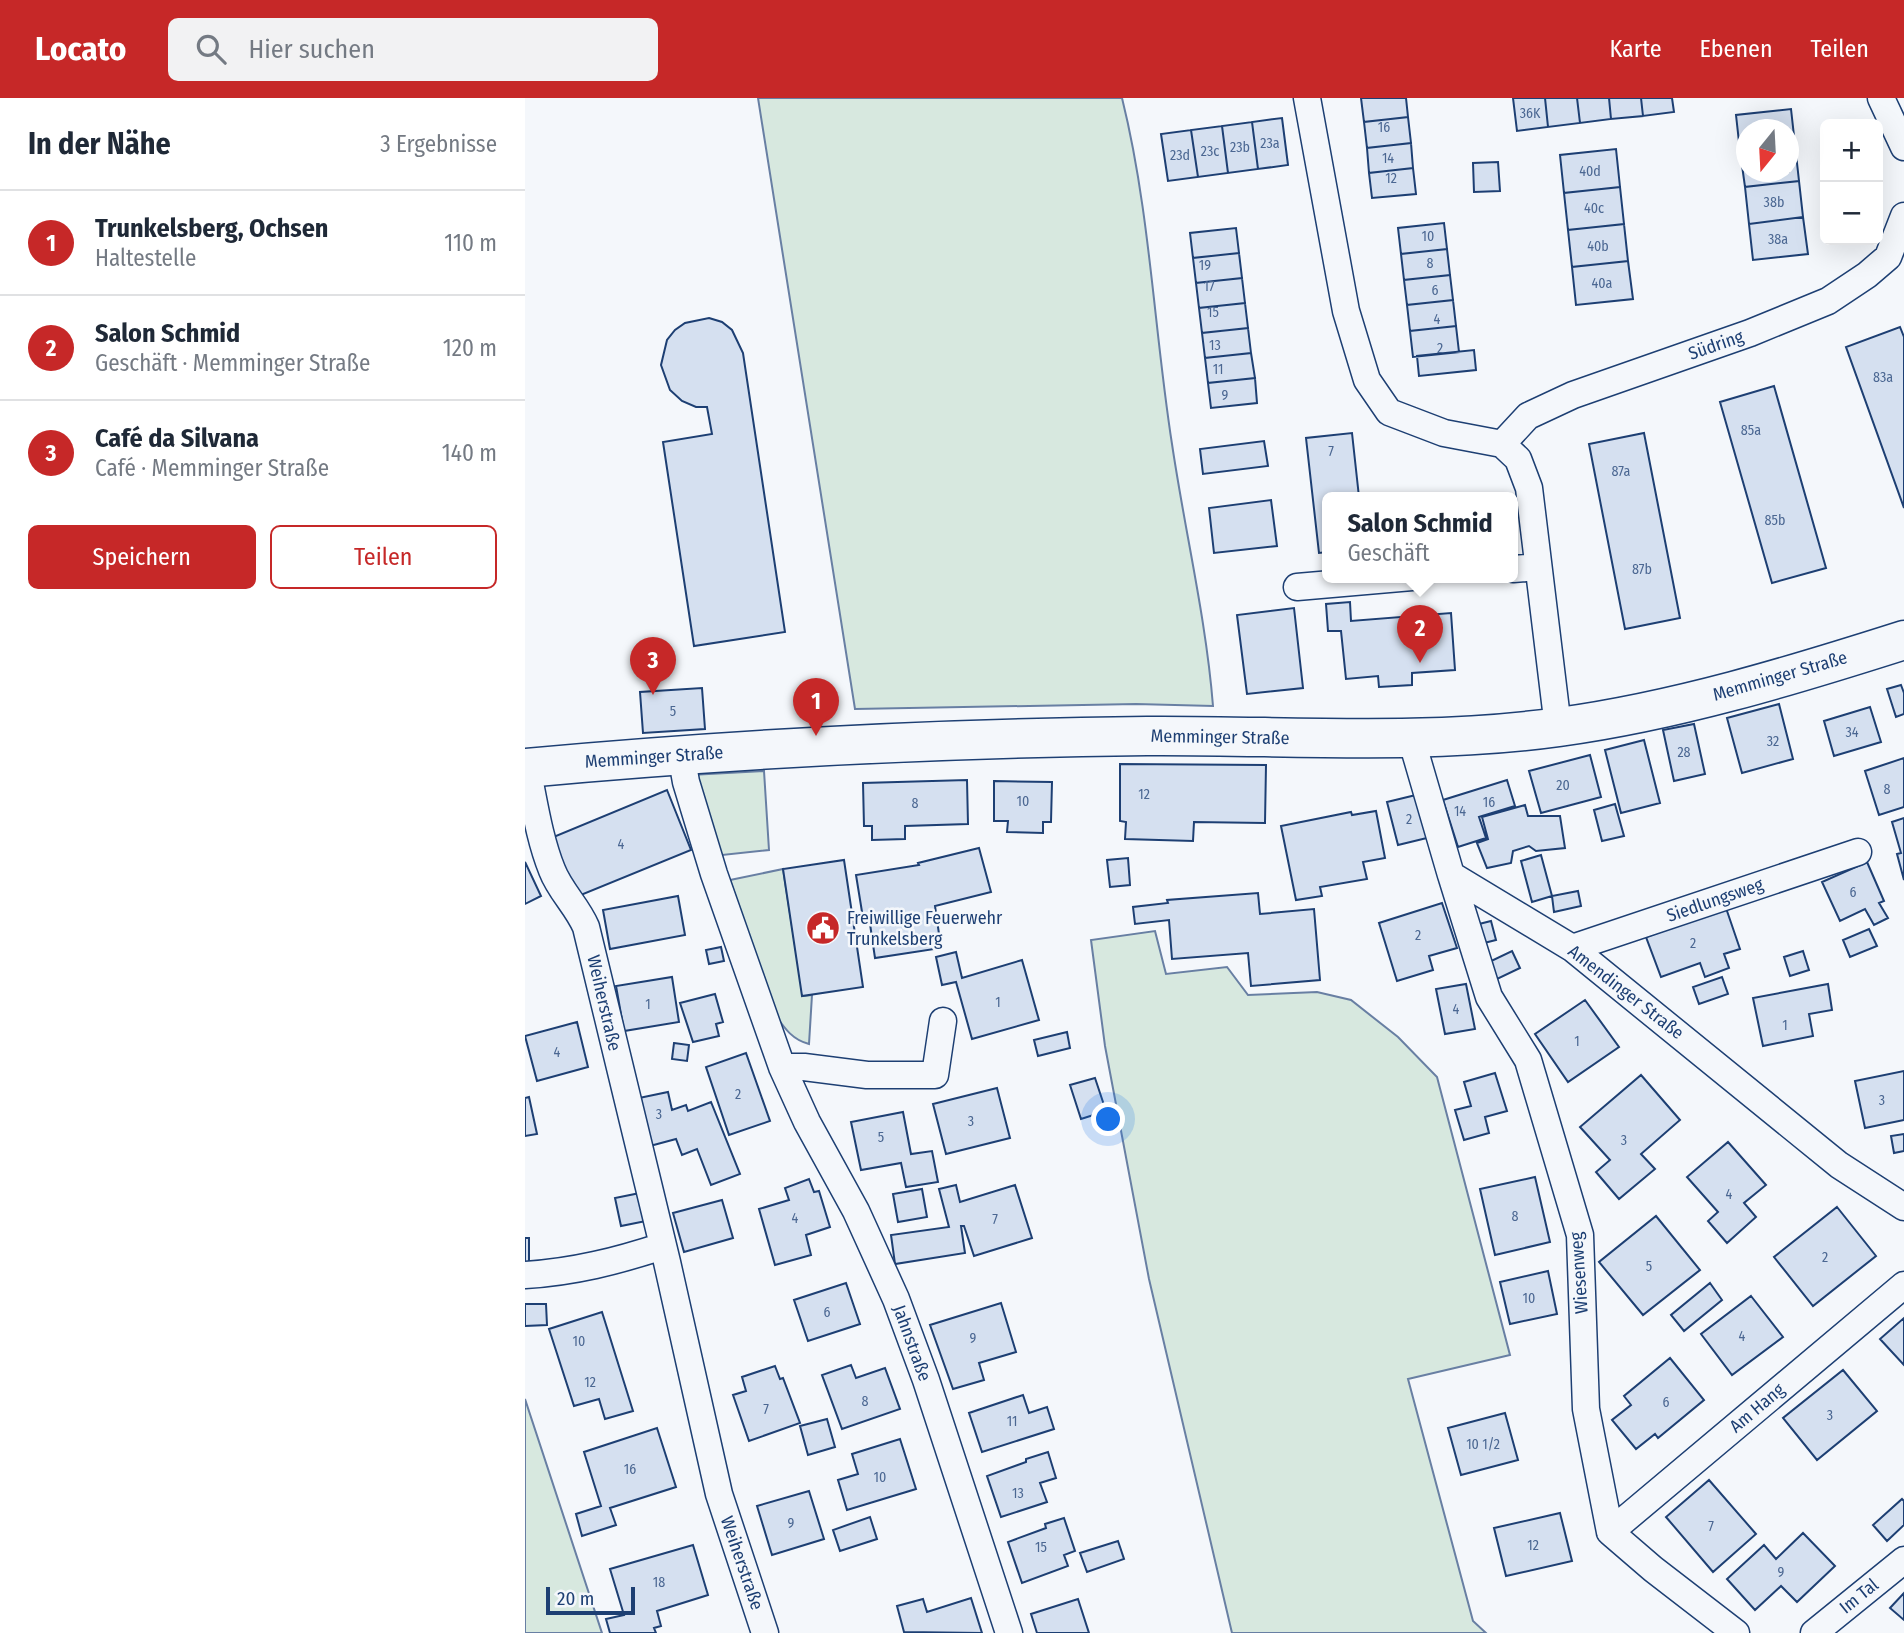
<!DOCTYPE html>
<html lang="de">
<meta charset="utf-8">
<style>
:root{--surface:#fff;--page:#f2f2f3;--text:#1f2937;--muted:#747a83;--line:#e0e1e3;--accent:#c62828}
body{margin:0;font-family:"Fira Sans Condensed",sans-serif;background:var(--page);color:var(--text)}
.controls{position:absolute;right:21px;top:21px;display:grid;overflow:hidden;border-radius:10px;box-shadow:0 7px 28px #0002}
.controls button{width:63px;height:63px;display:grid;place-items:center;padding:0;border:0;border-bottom:2px solid var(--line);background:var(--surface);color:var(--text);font:35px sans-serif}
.compass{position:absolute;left:1211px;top:21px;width:63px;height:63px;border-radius:50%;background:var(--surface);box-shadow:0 7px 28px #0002;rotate:198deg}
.scale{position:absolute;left:21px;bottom:18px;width:89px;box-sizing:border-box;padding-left:7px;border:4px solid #1d3f73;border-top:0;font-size:19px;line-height:24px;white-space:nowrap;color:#1d3f73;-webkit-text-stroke:5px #f4f7fb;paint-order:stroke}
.you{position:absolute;left:584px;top:1022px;width:24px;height:24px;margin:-18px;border:5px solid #fff;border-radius:50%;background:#1a73e8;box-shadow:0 0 0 10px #1a73e833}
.badge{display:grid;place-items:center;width:46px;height:46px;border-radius:50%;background:var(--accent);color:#fff;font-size:23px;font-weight:700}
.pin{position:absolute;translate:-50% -58px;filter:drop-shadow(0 2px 4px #0008)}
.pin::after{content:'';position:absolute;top:37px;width:24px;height:21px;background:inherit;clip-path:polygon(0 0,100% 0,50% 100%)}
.popup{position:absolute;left:797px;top:394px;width:196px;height:91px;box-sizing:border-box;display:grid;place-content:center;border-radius:10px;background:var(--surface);filter:drop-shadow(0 2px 5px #0005);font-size:23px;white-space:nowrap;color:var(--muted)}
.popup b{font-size:26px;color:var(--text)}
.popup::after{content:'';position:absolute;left:50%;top:100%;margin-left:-14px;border:14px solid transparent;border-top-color:var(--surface)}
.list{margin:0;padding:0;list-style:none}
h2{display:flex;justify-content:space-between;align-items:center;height:91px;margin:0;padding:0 28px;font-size:30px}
h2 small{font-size:23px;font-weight:400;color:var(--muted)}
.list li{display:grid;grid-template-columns:46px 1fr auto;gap:21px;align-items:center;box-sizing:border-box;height:105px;padding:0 28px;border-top:2px solid var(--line)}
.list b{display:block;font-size:26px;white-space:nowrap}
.list p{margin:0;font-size:23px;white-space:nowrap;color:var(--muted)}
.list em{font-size:23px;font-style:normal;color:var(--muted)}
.actions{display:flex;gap:14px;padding:21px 28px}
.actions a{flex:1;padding:16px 0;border:2px solid var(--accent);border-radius:10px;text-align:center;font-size:24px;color:var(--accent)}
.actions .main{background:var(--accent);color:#fff}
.icon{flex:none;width:38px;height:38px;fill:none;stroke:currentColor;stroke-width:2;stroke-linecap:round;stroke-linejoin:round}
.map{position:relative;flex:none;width:1379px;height:1535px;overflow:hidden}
header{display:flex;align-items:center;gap:42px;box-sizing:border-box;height:98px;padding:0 35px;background:var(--accent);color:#fff}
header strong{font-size:33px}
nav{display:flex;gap:38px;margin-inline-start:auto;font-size:24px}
.search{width:490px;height:63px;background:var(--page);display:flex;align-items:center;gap:18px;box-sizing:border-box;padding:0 24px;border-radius:10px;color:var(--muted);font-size:26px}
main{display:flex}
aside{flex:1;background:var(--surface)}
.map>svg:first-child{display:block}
</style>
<header>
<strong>Locato</strong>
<div class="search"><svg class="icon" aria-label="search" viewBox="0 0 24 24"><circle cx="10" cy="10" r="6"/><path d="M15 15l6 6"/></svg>Hier suchen</div>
<nav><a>Karte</a><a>Ebenen</a><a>Teilen</a></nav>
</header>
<main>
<aside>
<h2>In der Nähe<small>3 Ergebnisse</small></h2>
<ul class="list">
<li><span class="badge">1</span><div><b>Trunkelsberg, Ochsen</b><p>Haltestelle</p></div><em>110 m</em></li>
<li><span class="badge">2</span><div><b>Salon Schmid</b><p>Geschäft · Memminger Straße</p></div><em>120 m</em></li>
<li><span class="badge">3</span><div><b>Café da Silvana</b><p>Café · Memminger Straße</p></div><em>140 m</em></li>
</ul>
<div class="actions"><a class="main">Speichern</a><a>Teilen</a></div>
</aside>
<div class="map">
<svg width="1379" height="1535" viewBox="0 0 1379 1535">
<rect width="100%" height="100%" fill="#f4f7fb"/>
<path fill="#d7e8df" stroke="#687fa3" stroke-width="2" d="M233,0H597C625,113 629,231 647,346C660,434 681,520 688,608L611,606L330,611Z
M239,673L244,752L188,758L165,677Z
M258,771L278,898L287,897L284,946C268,942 260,931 251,918L205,782Z
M630,833L641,876L702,869L723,897L792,894L826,902L873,939L912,979L985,1257L883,1281L948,1523L961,1535H707L624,1181L580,948L566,842Z
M0,1301L77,1535H0Z"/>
<path fill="#d5e0f0" stroke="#1d3f73" stroke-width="2" d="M836,0H881L883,19L839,24Z
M988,0H1020L1023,29L992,33Z
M1020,0H1052L1055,25L1023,29Z
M1052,0H1084L1086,21L1055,25Z
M1084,0H1116L1118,18L1086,21Z
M1116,0H1147L1149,14L1118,18Z
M1266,11L1270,47L1264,48V32H1222V52L1215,53L1211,17Z
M883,19L886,45L842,50L839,24Z
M757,20L763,67L733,71L727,24Z
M727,24L733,71L703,75L697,28Z
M697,28L703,75L673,79L666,32Z
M666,32L673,79L643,83L636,36Z
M886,45L888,70L844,75L842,50Z
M1270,47L1274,83L1220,89L1215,53L1222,52V74H1264V48Z
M1091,51L1095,89L1039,95L1035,57Z
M973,64L975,93L949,94L948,65Z
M888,70L891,96L847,100L844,75Z
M1274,83L1278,119L1224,126L1220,89Z
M1095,89L1099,126L1043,132L1039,95Z
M1278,119L1283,156L1228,162L1224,126Z
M919,125L922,151L876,156L873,130Z
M1099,126L1103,163L1047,169L1043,132Z
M711,130L714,155L668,160L665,135Z
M922,151L925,177L879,182L876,156Z
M714,155L717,180L671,185L668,160Z
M1103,163L1108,201L1051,207L1047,169Z
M925,177L928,202L882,207L879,182Z
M717,180L720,205L674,210L671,185Z
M928,202L931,228L885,233L882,207Z
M720,205L723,230L677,235L674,210Z
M184,220L197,224L207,232L218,255L260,534L169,548L138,344L187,336L182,309H171L157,303L145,292L136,267L142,242L150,232L160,225Z
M931,228L934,254L888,259L885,233Z
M1375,229L1379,239V410L1321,249Z
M723,230L726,255L680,260L677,235Z
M949,252L951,272L894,278L892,258Z
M726,255L730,280L683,285L680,260Z
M730,280L732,305L686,310L683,285Z
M1249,288L1301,470L1247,485L1195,304Z
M827,335L834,399H802V454L794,455L781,340Z
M1119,335L1155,520L1100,531L1064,346Z
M739,343L743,368L678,376L675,351Z
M746,402L752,448L689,455L684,410Z
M825,504L826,523L926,515L930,572L887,575V587L854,589L853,578L821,581L816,533H803L801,506Z
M769,510L778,590L722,596L712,517Z
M1376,587L1379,595V616L1371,619L1362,591Z
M177,590L180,631L118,635L115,594Z
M1254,606L1268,661L1217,675L1202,620Z
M1345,609L1356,644L1309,658L1299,623Z
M1169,626L1180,676L1149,683L1138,632Z
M1119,642L1135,705L1096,715L1080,652Z
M1065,657L1076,699L1016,715L1004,673Z
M1379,660V709L1354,717L1340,673Z
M595,666L741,667L740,725L669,724L668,743L600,741L601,724L595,723Z
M442,682L443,726L380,728V741L347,742V728H339L338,685Z
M982,682L990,708L954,719L961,740L933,749L918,702Z
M469,683L527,684L526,724H518V735L482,734L483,723H469Z
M142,692L166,752L51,799L26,740Z
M895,696L906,739L873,747L862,704Z
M1090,706L1099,738L1077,743L1069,712Z
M1000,707L1003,718H1035L1040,750L1011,753L1004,748L988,753L986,765L962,770L952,745L963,741L957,719Z
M851,713L860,760L838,764L842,781L795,789L797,798L771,802L756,728L826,714L827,717Z
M1379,720V782L1372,756L1376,755L1367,724Z
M454,750L466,794L410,808L416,850L350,860L344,819L338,820L331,777L394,767L393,765Z
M1016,757L1027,798L1007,804L996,763Z
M603,760L605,787L585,789L582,762Z
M319,762L338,889L277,898L258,771Z
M0,764L16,798L0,806Z
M1342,764L1359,803L1354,805L1363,820L1349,827L1340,811L1315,823L1297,784Z
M1053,793L1056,808L1029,814L1027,798Z
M733,795L735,816L789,811L795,882L726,888L723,855L647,861L644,822L610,826L608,809L643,805L642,802Z
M153,798L160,837L85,851L78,812Z
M917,805L932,850L904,858L908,872L872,883L854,825Z
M1201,810L1215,851L1199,856L1204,870L1180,879L1175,865L1136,879L1121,839Z
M966,823L971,842L959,845L954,826Z
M1344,831L1352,848L1325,859L1318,842Z
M196,849L199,863L184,866L181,852Z
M987,853L995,870L970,882L962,865Z
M1278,853L1284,872L1265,878L1259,859Z
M431,854L437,880L497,862L514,922L447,941L431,884L417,887L411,859Z
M147,879L154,924L99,933L91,888Z
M1197,879L1203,896L1174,906L1168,889Z
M941,886L950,931L920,936L911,891Z
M1303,886L1307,912L1284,916L1288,938L1238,948L1228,900Z
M190,896L198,924L191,926L194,938L168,944L155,905Z
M1060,902L1094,949L1043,984L1010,936Z
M52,924L63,969L12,983L0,938Z
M542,934L545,950L513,958L509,942Z
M149,945L164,947L162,963L147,961Z
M221,955L245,1023L204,1037L181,969Z
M1379,973V1022L1340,1030L1330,983Z
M970,975L982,1013L960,1019L964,1035L939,1042L930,1012L946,1008L939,984Z
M1116,977L1155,1022L1116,1056L1130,1071L1094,1101L1071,1074L1085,1062L1055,1029Z
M570,980L581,1013L556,1021L545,987Z
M472,990L485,1040L421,1056L408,1006Z
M143,994L147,1012L161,1007L163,1013L186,1004L215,1076L186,1087L172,1051L157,1057L151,1041L125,1048L114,1000Z
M4,999L12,1036L0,1038V1000Z
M378,1014L386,1056L407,1053L413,1084L381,1089L376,1065L336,1072L326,1024Z
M1379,1036V1053L1369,1055L1366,1038Z
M1203,1044L1241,1087L1219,1105L1231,1119L1202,1145L1183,1123L1193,1114L1162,1079Z
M1010,1079L1025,1144L970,1157L955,1091Z
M284,1081L289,1094L294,1093L305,1129L281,1137L286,1157L250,1167L234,1111L264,1102L260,1090Z
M431,1087L435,1104L490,1087L507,1140L449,1158L439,1128H436L440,1155L370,1166L366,1137L424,1129L414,1091Z
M397,1091L402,1119L373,1124L368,1096Z
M115,1095L121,1123L96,1128L90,1100Z
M197,1102L208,1140L159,1154L148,1115Z
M1312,1109L1351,1158L1288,1208L1249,1159Z
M1131,1118L1175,1172L1118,1217L1074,1164Z
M0,1140H4V1167H0Z
M1023,1173L1032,1216L985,1226L975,1184Z
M321,1185L335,1226L283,1243L269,1202Z
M1185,1185L1197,1202L1159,1233L1146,1217Z
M1226,1198L1258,1239L1207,1277L1176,1236Z
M476,1205L491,1254L454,1265L459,1282L428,1291L405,1227Z
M0,1206H21L22,1227L0,1228Z
M77,1214L108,1313L80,1321L74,1301L49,1308L24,1231Z
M1379,1220V1267L1355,1241Z
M1145,1260L1179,1302L1133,1340L1130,1336L1111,1351L1087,1322L1106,1307L1099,1298Z
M326,1267L331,1280L360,1270L375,1311L317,1331L297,1277Z
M250,1268L255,1281L258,1280L275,1325L224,1343L208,1297L221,1293L217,1279Z
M1318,1272L1352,1313L1292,1362L1258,1320Z
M498,1297L504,1315L522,1309L529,1331L457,1354L444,1315Z
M980,1315L993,1362L936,1377L923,1330Z
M302,1321L310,1349L283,1357L275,1328Z
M132,1330L151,1389L85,1410L91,1427L57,1438L51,1416L76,1408L59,1354Z
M375,1341L391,1391L322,1412L313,1382L333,1376L327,1356Z
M523,1354L531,1380L515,1385L522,1404L476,1419L462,1378L501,1364V1361Z
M1184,1382L1231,1436L1188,1474L1141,1419Z
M284,1393L299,1441L247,1457L232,1408Z
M1377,1401L1379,1403V1427L1362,1443L1348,1427Z
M1035,1415L1047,1463L981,1478L969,1430Z
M345,1419L352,1441L315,1453L308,1432Z
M539,1420L550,1453L539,1457L543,1468L497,1485L483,1444L521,1430L520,1426Z
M1278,1435L1310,1468L1272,1504L1256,1488L1230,1512L1202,1481L1239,1447L1251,1461Z
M593,1443L599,1461L562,1474L555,1455Z
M168,1447L183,1497L132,1513L136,1528L129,1530L131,1535H85L81,1521L99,1517L85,1471Z
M1379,1495V1522L1365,1510Z
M446,1500L457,1535L379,1534L372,1508L398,1501L402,1514Z
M553,1501L564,1535H512L506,1516Z"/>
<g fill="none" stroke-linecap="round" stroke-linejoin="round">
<g stroke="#1d3f73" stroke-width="29">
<path id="street" d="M782,0L821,213L842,282L864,314L919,335L977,346
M1356,0L1379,49
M988,471L1013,469
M772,489L887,479
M1033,629L1004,390L993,361L977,346L1003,318L1048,297L1225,235L1303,203L1342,177L1363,159L1379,118
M886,640L926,777L1047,850L1314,1067L1379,1109
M156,656L161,684L189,776L257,969L282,1024L331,1113L371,1201L401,1282L484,1535
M2,670C9,703 14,740 27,772C35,793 52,808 61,829L142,1164L194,1396L240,1535
M926,777L964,899L1003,962L1055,1137L1061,1311L1085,1434L1128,1471L1211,1535
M1047,850L1333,754
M257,969H279L342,977H410L418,923
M0,1177C49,1174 92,1163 138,1148
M1085,1434L1379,1187
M1289,1535L1379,1462"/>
</g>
<g stroke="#1d3f73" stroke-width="41">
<path id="secondary" d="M0,670C207,651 414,640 622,638C759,637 897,648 1034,629C1151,613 1266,578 1379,542"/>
</g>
<use href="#street" stroke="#f4f7fb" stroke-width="26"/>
<use href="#secondary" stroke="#f4f7fb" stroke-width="38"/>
</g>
<defs>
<g id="civic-disc" transform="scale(1.75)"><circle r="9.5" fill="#c62828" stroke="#f4f7fb"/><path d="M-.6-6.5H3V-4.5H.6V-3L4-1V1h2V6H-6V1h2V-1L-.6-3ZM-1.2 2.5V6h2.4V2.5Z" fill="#fff"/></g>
</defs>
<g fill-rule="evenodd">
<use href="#civic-disc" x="298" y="830"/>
</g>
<g text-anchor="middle" stroke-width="5" stroke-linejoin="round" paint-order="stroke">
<g font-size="14" fill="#4b6792">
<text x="1005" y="20">36K</text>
<text x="859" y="34">16</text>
<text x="745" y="50">23a</text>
<text x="715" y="54">23b</text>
<text x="685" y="58">23c</text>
<text x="655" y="62">23d</text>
<text x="863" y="65">14</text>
<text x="1065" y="78">40d</text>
<text x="866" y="85">12</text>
<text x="1249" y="109">38b</text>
<text x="1069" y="115">40c</text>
<text x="903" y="143">10</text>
<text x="1253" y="146">38a</text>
<text x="1073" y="153">40b</text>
<text x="905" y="170">8</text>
<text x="680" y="172">19</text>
<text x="1077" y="190">40a</text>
<text x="684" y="193">17</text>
<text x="910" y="197">6</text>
<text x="688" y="219">15</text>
<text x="912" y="226">4</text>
<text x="690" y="252">13</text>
<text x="915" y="255">2</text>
<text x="693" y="276">11</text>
<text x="1358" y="284">83a</text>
<text x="700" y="302">9</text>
<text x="1226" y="337">85a</text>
<text x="806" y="358">7</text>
<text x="1096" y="378">87a</text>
<text x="1250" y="427">85b</text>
<text x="1117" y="476">87b</text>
<text x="148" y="618">5</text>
<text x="1327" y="639">34</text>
<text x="1248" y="648">32</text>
<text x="1159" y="659">28</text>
<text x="1038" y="692">20</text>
<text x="1362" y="696">8</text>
<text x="619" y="701">12</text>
<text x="498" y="708">10</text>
<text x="964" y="709">16</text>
<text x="390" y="710">8</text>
<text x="935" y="718">14</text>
<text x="884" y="726">2</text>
<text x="96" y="751">4</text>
<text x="1328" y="799">6</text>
<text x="893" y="842">2</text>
<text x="1168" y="850">2</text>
<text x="473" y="909">1</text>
<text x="123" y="911">1</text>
<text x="931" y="916">4</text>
<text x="1260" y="932">1</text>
<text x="1052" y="948">1</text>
<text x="32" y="959">4</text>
<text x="213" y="1001">2</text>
<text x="1357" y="1007">3</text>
<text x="134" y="1021">3</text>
<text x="446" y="1028">3</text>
<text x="356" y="1044">5</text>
<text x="1099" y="1047">3</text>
<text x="1204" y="1101">4</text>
<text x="990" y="1123">8</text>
<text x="270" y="1125">4</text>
<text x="470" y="1126">7</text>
<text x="1300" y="1164">2</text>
<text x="1124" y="1173">5</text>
<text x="1004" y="1205">10</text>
<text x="302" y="1219">6</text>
<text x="1217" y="1243">4</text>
<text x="448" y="1245">9</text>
<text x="54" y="1248">10</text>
<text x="65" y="1289">12</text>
<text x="340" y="1308">8</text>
<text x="1141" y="1309">6</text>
<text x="241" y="1316">7</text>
<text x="1305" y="1322">3</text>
<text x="487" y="1328">11</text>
<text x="958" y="1351">10 1/2</text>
<text x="105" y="1376">16</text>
<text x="355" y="1384">10</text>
<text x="493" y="1400">13</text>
<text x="266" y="1430">9</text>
<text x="1186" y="1433">7</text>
<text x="1008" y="1452">12</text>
<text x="516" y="1454">15</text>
<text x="1256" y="1479">9</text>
<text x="134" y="1489">18</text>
</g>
<g font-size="18" fill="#1d3f73" stroke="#f4f7fb">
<text transform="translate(1191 247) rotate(-19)" y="6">Südring</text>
<text transform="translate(1255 578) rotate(-16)" y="6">Memminger Straße</text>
<text transform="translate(695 639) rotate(1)" y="6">Memminger Straße</text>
<text transform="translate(129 659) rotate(-4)" y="6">Memminger Straße</text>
<text transform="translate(1190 802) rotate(-19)" y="6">Siedlungsweg</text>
<text transform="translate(1101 894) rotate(38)" y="6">Amendinger Straße</text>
<text transform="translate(79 905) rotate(77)" y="6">Weiherstraße</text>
<text transform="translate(1054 1175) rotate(-94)" y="6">Wiesenweg</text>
<text transform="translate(387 1245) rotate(70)" y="6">Jahnstraße</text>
<text transform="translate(1232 1310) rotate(-40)" y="6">Am Hang</text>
<text transform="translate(217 1465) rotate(71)" y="6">Weiherstraße</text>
<text transform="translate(1334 1498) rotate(-39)" y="6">Im Tal</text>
</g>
<g font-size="18" fill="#1d3f73" stroke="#f4f7fb" text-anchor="start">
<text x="322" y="826">Freiwillige Feuerwehr<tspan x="322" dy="21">Trunkelsberg</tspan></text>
</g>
</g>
</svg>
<div class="controls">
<button>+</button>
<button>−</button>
</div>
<svg class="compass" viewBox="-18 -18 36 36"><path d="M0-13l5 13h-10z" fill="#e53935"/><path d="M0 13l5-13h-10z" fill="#747a83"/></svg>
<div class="scale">20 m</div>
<div class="you"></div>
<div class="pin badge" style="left:291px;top:638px">1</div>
<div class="pin badge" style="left:895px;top:565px">2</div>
<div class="popup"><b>Salon Schmid</b>Geschäft</div>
<div class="pin badge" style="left:128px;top:597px">3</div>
</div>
</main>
